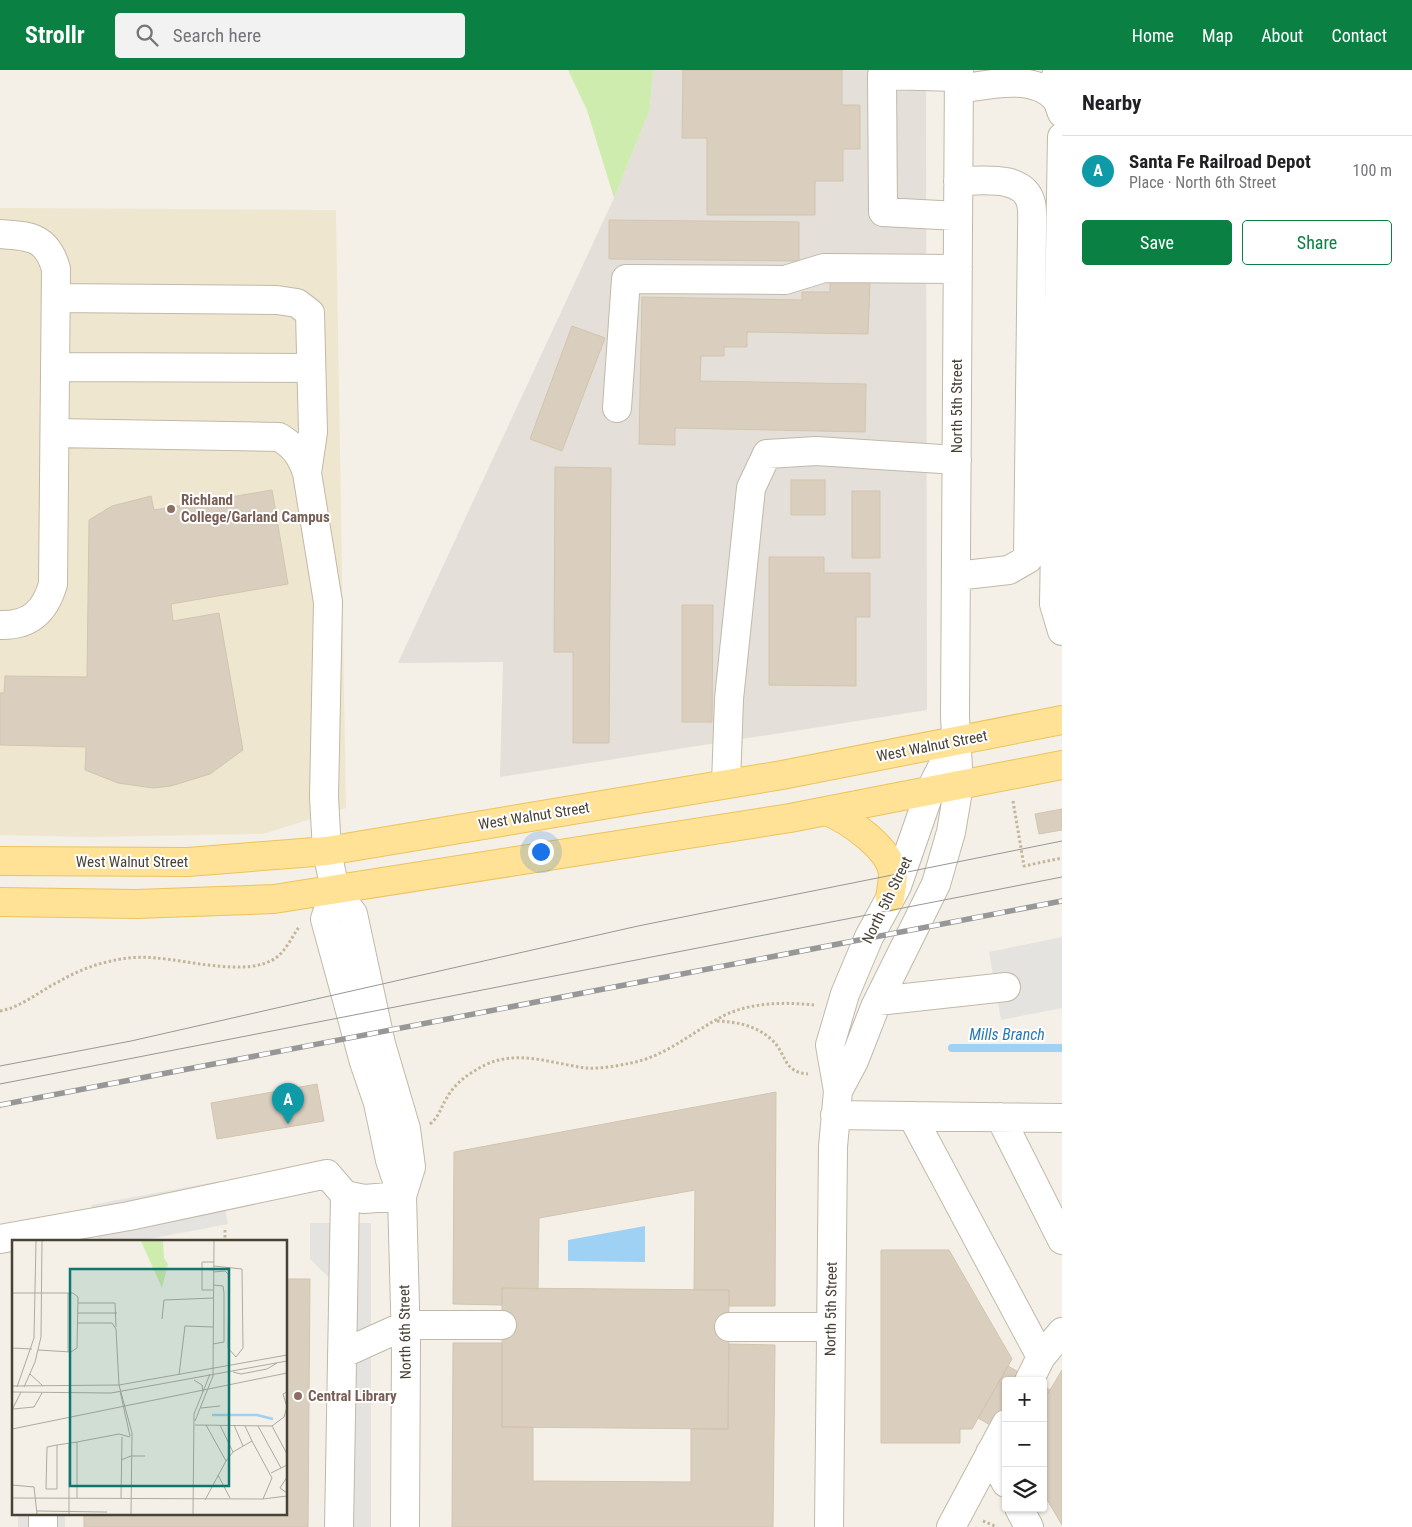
<!DOCTYPE html>
<meta charset="utf-8">
<style>
:root{--surface:#fff;--page:#f2f2f2;--text:#202124;--muted:#757577;--line:#e0e0e0;--accent:#0b8043}
body{margin:0;font-family:"Roboto Condensed",sans-serif;background:var(--page);color:var(--text)}
.controls{position:absolute;right:15px;bottom:15px;display:grid;overflow:hidden;border-radius:5px;box-shadow:0 1px 4px #0004}
.controls button{width:45px;height:45px;display:grid;place-items:center;padding:0;border:0;border-bottom:1px solid var(--line);background:var(--surface);color:var(--text);font:25px sans-serif}
.you{position:absolute;left:540px;top:781px;width:18px;height:18px;margin:-12px;border:4px solid #fff;border-radius:50%;background:#1a73e8;box-shadow:0 0 0 8px #1a73e833}
.badge{display:grid;place-items:center;width:32px;height:32px;border-radius:50%;background:var(--accent);color:#fff;font-size:16px;font-weight:700}
.pin{position:absolute;translate:-50% -41px;filter:drop-shadow(0 1px 2px #0008)}
.pin::after{content:'';position:absolute;top:26px;width:18px;height:15px;background:inherit;clip-path:polygon(0 0,100% 0,50% 100%)}
.list{margin:0;padding:0;list-style:none}
h2{display:flex;justify-content:space-between;align-items:center;height:65px;margin:0;padding:0 20px;font-size:21px}
h2 small{font-size:16px;font-weight:400;color:var(--muted)}
.list li{display:grid;grid-template-columns:32px 1fr auto;gap:15px;align-items:center;box-sizing:border-box;height:70px;padding:0 20px;border-top:1px solid var(--line)}
.list b{display:block;font-size:19px;white-space:nowrap}
.list p{margin:0;font-size:16px;white-space:nowrap;color:var(--muted)}
.list em{font-size:16px;font-style:normal;color:var(--muted)}
.actions{display:flex;gap:10px;padding:15px 20px}
.actions a{flex:1;padding:11px 0;border:1px solid var(--accent);border-radius:5px;text-align:center;font-size:18px;color:var(--accent)}
.actions .main{background:var(--accent);color:#fff}
.icon{flex:none;width:28px;height:28px;fill:none;stroke:currentColor;stroke-width:2;stroke-linecap:round;stroke-linejoin:round}
.map{position:relative;flex:none;width:1062px;height:1457px;overflow:hidden}
header{display:flex;align-items:center;gap:30px;box-sizing:border-box;height:70px;padding:0 25px;background:var(--accent);color:#fff}
header strong{font-size:24px}
nav{display:flex;gap:28px;margin-inline-start:auto;font-size:18px}
.search{width:350px;height:45px;background:var(--page);display:flex;align-items:center;gap:12px;box-sizing:border-box;padding:0 18px;border-radius:5px;color:var(--muted);font-size:19px}
main{display:flex}
aside{flex:1;background:var(--surface)}
.map>svg:first-child{display:block}
</style>
<header>
<strong>Strollr</strong>
<div class="search"><svg class="icon" aria-label="search" viewBox="0 0 24 24"><circle cx="10" cy="10" r="6"/><path d="M15 15l6 6"/></svg>Search here</div>
<nav><a>Home</a><a>Map</a><a>About</a><a>Contact</a></nav>
</header>
<main>
<div class="map">
<svg width="1062" height="1457" viewBox="0 0 1062 1457">
<rect width="100%" height="100%" fill="#f4f0e7"/>
<path fill="#e4dfd8" d="M653,0H926L927,640L500,707L503,592L398,593L614,128L650,39Z"/>
<path fill="#efe6cf" d="M0,138L336,140L346,738L263,764L89,767L0,765Z"/>
<path fill="#ceecad" d="M568,0H653L650,39L614,128L587,40Z"/>
<path fill="#e5e3df" d="M1062,867V938L1001,950L989,882Z
M220,1111L228,1154L139,1171H98L91,1135Z
M310,1153H371V1457H346L347,1225L310,1189Z
M18,1443H65V1457H18Z"/>
<path fill="#9fd1f5" d="M645,1156V1192L568,1191V1170Z"/>
<g fill="none" stroke-linecap="round" stroke-linejoin="round">
<path stroke="#9fd1f5" stroke-width="8" d="M952,978H1062"/>
</g>
<path fill="#dacfbe" stroke="#d2c5ae" d="M683,0H842V35H860V79H843V111H815V145H707V68H682Z
M609,150L799,152V191L609,189Z
M830,210L870,211L868,264L747,262V277H724V286H701L700,311L866,314L865,362L675,358V375L639,374L642,227L802,230V222H830Z
M572,256L605,268L562,381L530,369Z
M555,397L611,398L609,673H573V582H554Z
M791,410H825V445H791Z
M272,420L288,514L171,534L173,551L219,543L243,680L210,704L171,716L153,718L118,713L85,700L86,677L0,675V623H4L5,606L87,607L89,450L112,436L151,426L154,440Z
M852,421H880V488H852Z
M769,487H824V503H870V547H856V616L769,615Z
M682,535H713L712,652H682Z
M1062,739V760L1039,764L1035,744Z
M317,1014L324,1051L217,1069L211,1033Z
M776,1022L775,1236H729V1220H694L695,1120L539,1148L538,1219L502,1218V1235L453,1234L454,1082Z
M881,1180H949L1012,1289L972,1359H960V1373H881Z
M286,1209H310L308,1457H84V1443H286Z
M502,1218L729,1220L728,1359L502,1357Z
M453,1273H502V1357H533V1411L691,1412V1359H728L729,1274L775,1275L773,1457H452Z
M1008,1296L1034,1311H1006V1364L978,1348Z
M1062,1300V1455L1043,1423V1332Z
M1043,1316L1050,1320L1043,1332Z"/>
<g fill="none" stroke-linecap="round" stroke-linejoin="round">
<g stroke="#c1b9a8" stroke-width="30">
<path id="minor" d="M959,19C987,15 1035,3 1056,29C1059,32 1060,39 1062,43
M1056,29L1054,12L1058,0
M1062,67L1054,534L1062,561
M958,146L883,142L882,5L959,7
M0,164C29,166 47,166 56,199L53,514C45,542 30,556 0,555
M56,228L277,230L297,233L310,243L313,362L307,403
M55,297L311,298
M617,338L626,209L785,210L824,198L958,199
M55,363L279,367C294,376 301,385 307,403L328,532L324,727L327,781L335,820L353,844L381,974L406,1059L411,1097L402,1126
M956,506L1009,500L1028,489L1032,161C1032,152 1033,142 1031,133C1024,104 981,111 958,111
M726,714L729,629L751,418L767,384L816,381L957,390
M335,820L325,849L364,992L378,1033L390,1090L402,1126L406,1274L405,1457
M878,931L1006,917
M838,1021L854,991L875,937L936,814L951,762L959,715L955,647L959,0
M835,1045L1062,1048
M912,1046L1041,1287L1062,1262
M1000,1047L1062,1170
M0,1169L129,1146L327,1104L345,1125L364,1129L402,1126
M729,1257H831
M342,1284L406,1255H502
M1029,1311L1041,1287
M990,1383L1006,1413
M1019,1438L1029,1457
M43,1457V1443
M339,1457L345,1125
M829,1457L833,1077L838,1021L830,975L845,924L869,867L897,816L930,721L955,671
M951,1457L1006,1354"/>
</g>
<g stroke="#ecc35d" stroke-width="30">
<path id="major" d="M826,741C848,749 891,779 893,804C893,812 891,821 890,828
M0,791L188,792L327,781L782,705L1062,650
M0,832L136,834L274,829L790,748L1062,695"/>
</g>
<path stroke="#c3b599" stroke-width="3" stroke-dasharray="2.5 2.5" stroke-linecap="butt" d="M1013,731L1024,796L1062,788
M0,941C22,937 38,922 58,912C72,904 87,897 103,893C121,888 138,886 156,888C187,890 250,908 277,887C286,880 292,867 299,857
M717,951C737,952 755,955 771,969C787,983 782,1002 808,1004
M430,1054C440,1046 441,1036 448,1026C456,1012 471,1002 485,995C518,979 553,994 586,998C600,999 617,996 631,993C667,986 693,961 725,945C753,932 785,932 814,935
M225,1160V1171
M983,1451L997,1457"/>
<use href="#minor" stroke="#fff" stroke-width="28"/>
<use href="#major" stroke="#ffe295" stroke-width="28"/>
<path stroke="#979797" stroke-width="1" d="M0,996L131,971L638,856L1062,771
M0,1014L1062,807"/>
<g stroke="#979797" stroke-width="5.5">
<path id="rail" d="M0,1035L1062,831"/>
</g>
<use href="#rail" stroke="#fff" stroke-width="4" stroke-dasharray="11" stroke-linecap="butt"/>
</g>
<g fill="#8d6e63" stroke="#fff" stroke-width="2">
<circle cx="171" cy="439" r="5"/>
<circle cx="298" cy="1326" r="5"/>
</g>
<g text-anchor="middle" stroke-width="4" stroke-linejoin="round" paint-order="stroke">
<g font-size="15" fill="#484135" stroke="#fff">
<text transform="translate(957 336) rotate(-90)" y="5">North 5th Street</text>
<text transform="translate(932 676) rotate(-11)" y="5">West Walnut Street</text>
<text transform="translate(534 746) rotate(-9)" y="5">West Walnut Street</text>
<text x="132" y="797">West Walnut Street</text>
<text transform="translate(887 830) rotate(-64)" y="5">North 5th Street</text>
<text transform="translate(831 1239) rotate(-89)" y="5">North 5th Street</text>
<text transform="translate(405 1262) rotate(-91)" y="5">North 6th Street</text>
</g>
<g font-size="15" font-weight="bold" fill="#785e54" stroke="#fff" text-anchor="start">
<text x="181" y="435">Richland<tspan x="181" dy="17">College/Garland Campus</tspan></text>
<text x="308" y="1331">Central Library</text>
</g>
<g font-size="16" font-style="italic" fill="#267abc" stroke="#fff">
<text x="1007" y="970">Mills Branch</text>
</g>
</g>
<g transform="translate(12 1170)">
<rect width="275" height="275" fill="#f4f0e7"/>
<path d="M129,1H151L152,18L156,24L150,48Z" fill="#ceecad"/>
<path fill="none" stroke="#9fd1f5" stroke-width="2.5" d="M200,175H245L261,179"/>
<path fill="none" stroke="#afaaa0" stroke-width="1" d="M190,29V22H202M201,32L213,31L217,35L216,108L224,117L231,108L230,29L202,26M201,50H190V29L202,30M0,53H61L66,57L65,108L59,112L26,110M56,53V112M66,63H103L104,87M66,73H105M150,79L152,60L201,58M66,83H100L104,89L107,145L120,193L119,274M201,104L212,102V53L211,46L201,45M0,108L20,109M221,132L229,134L255,129L265,123M18,134L31,146M167,135L173,86L201,87M182,140L190,145L191,152M0,146L107,145L275,115M5,147L22,98L24,1M12,147L23,122L29,97L30,1M108,151L118,196M0,152L99,153L275,121M189,168L208,166M1,169L22,167L30,153M0,170L9,152M183,181L201,136L202,1M183,185L260,186L272,177L275,167L271,154L275,152M194,185L214,221L221,212L240,201L233,186M208,185L221,212M222,185L231,206M246,186L269,228M260,186L275,214M0,189L275,133M65,202V258M57,204V274M45,205V249H34L35,207L45,205L65,202L107,194L118,197M109,220L119,216H133M259,233L275,225M206,235L218,258M275,237L268,248L275,253M0,245L22,247L25,274M0,258L251,259L260,238L240,201M109,259L110,197M251,259L275,256M193,260L214,221M25,271L95,272M181,274L182,174L198,134"/>
<path fill="#0f766e" fill-opacity="0.15" stroke="#0f766e" stroke-width="2.5" d="M58,29H217V246H58Z"/>
<rect width="275" height="275" fill="none" stroke="#484135" stroke-width="2.5"/>
</g>
</svg>
<div class="controls">
<button>+</button>
<button>−</button>
<button><svg class="icon" aria-label="layers" viewBox="0 0 24 24"><path d="M12 4l9 5-9 5-9-5zM3 14l9 5 9-5"/></svg></button>
</div>
<div class="you"></div>
<div class="pin badge" style="left:288px;top:1054px;background:#0f9aa8">A</div>
</div>
<aside>
<h2>Nearby<small></small></h2>
<ul class="list">
<li><span class="badge" style="background:#0f9aa8">A</span><div><b>Santa Fe Railroad Depot</b><p>Place · North 6th Street</p></div><em>100 m</em></li>
</ul>
<div class="actions"><a class="main">Save</a><a>Share</a></div>
</aside>
</main>
